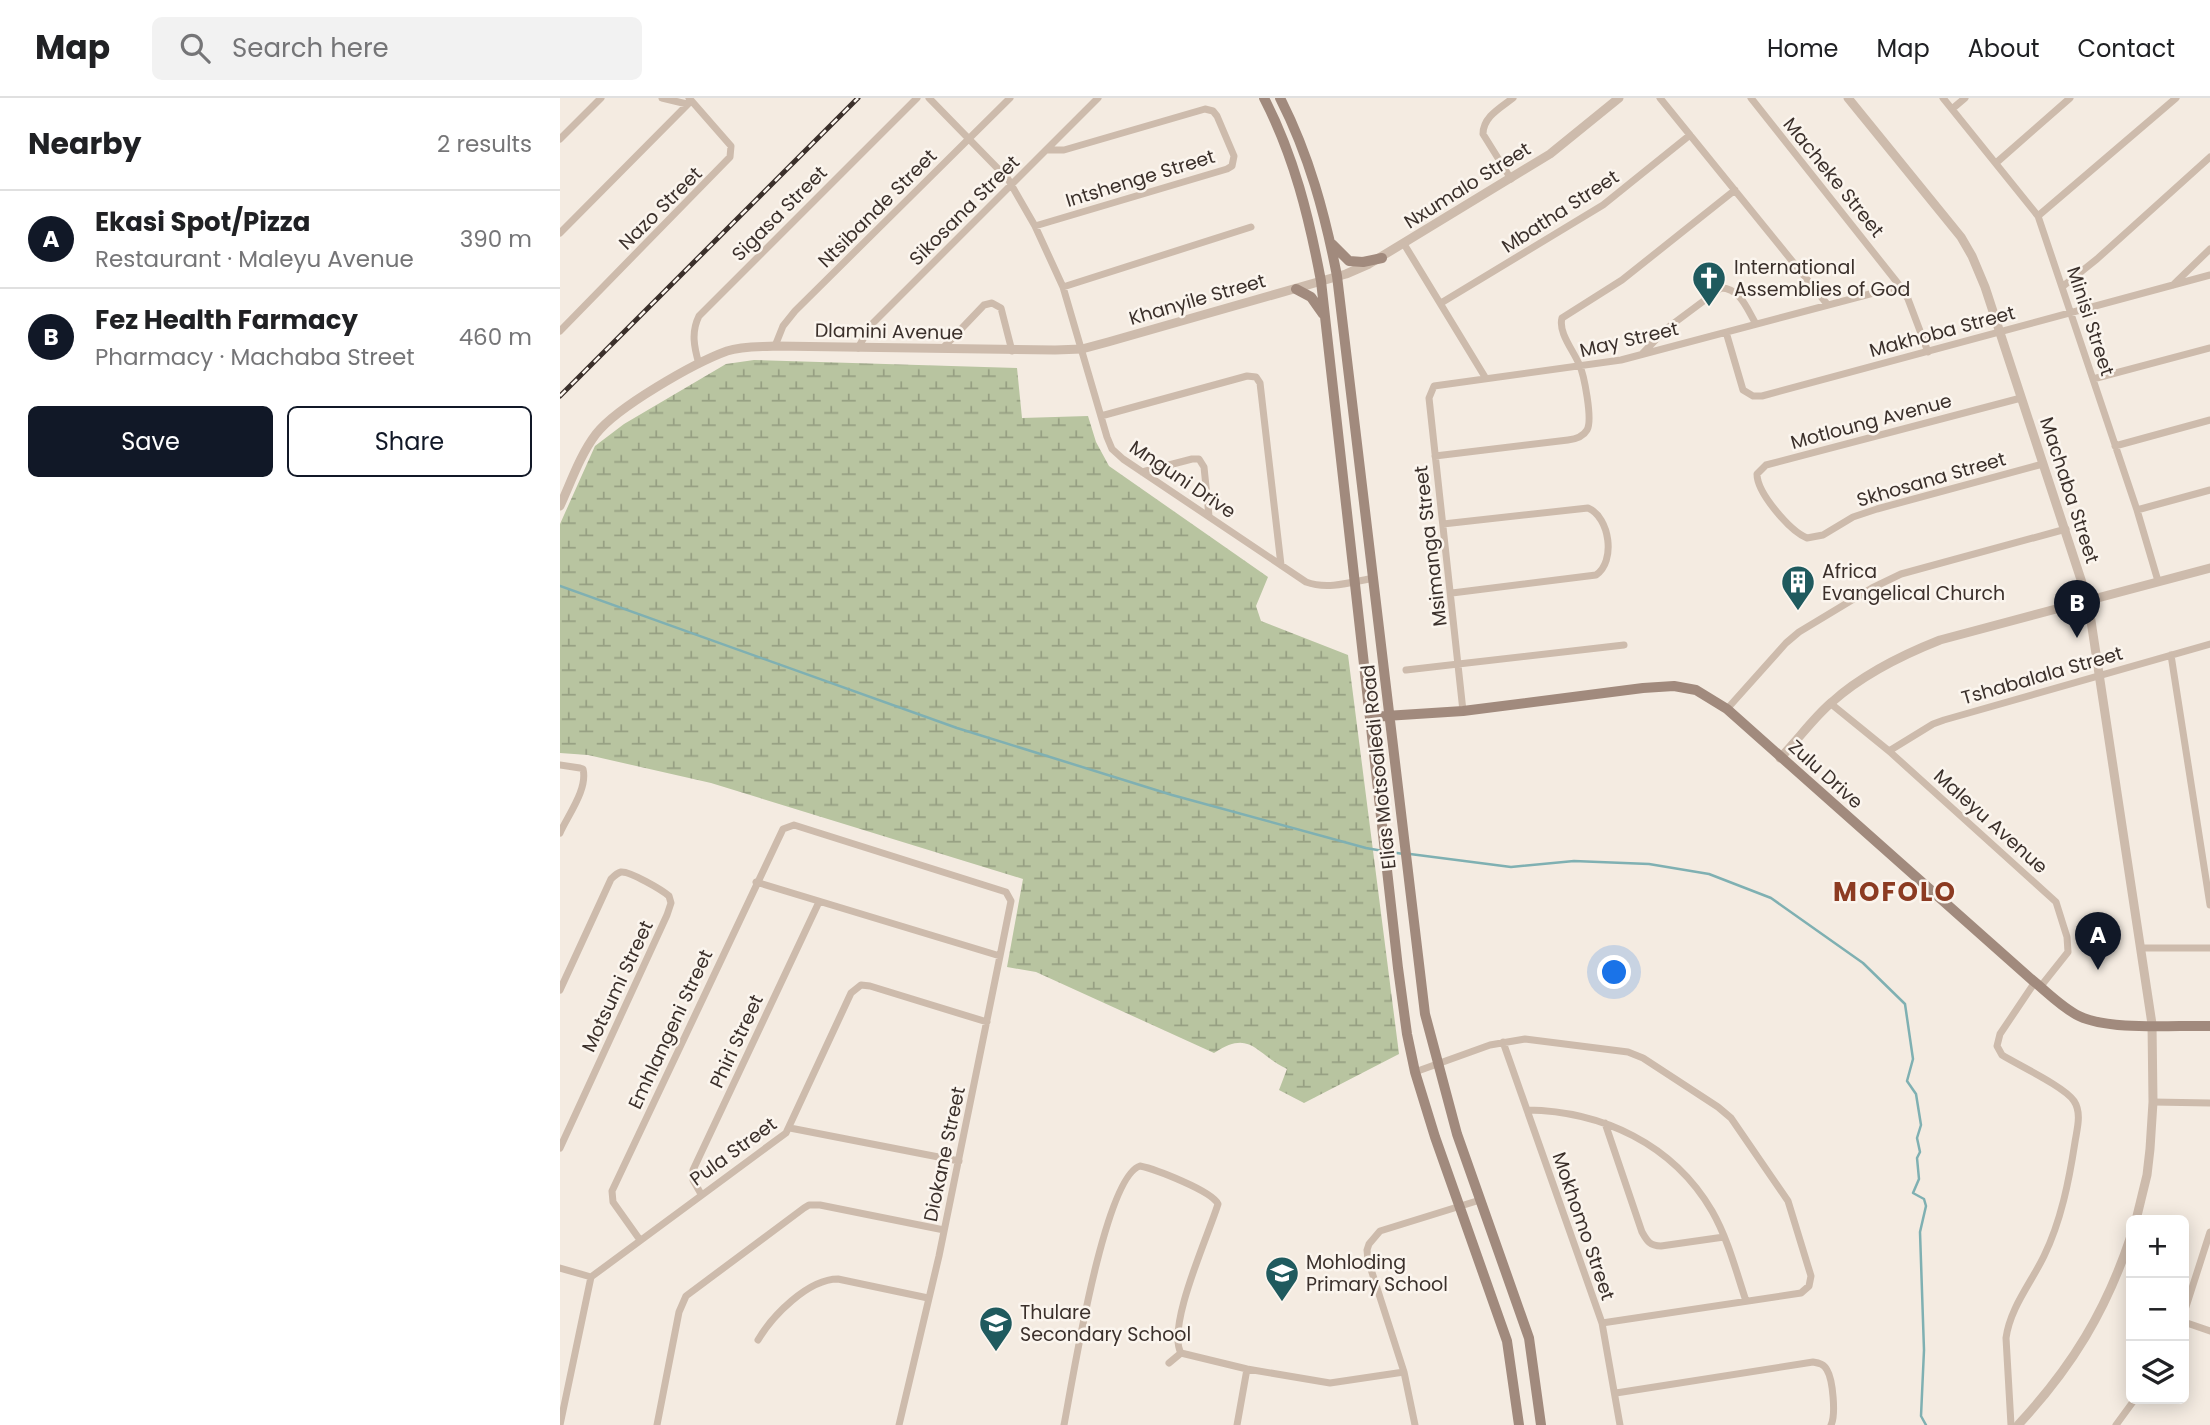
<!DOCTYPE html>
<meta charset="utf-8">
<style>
:root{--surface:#fff;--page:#f2f2f2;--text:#202124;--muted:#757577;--line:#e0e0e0;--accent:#111827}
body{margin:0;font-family:Poppins,sans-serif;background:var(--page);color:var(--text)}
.controls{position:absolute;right:21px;bottom:21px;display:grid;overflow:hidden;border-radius:10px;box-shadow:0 4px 18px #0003}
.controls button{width:63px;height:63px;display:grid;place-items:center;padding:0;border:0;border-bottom:2px solid var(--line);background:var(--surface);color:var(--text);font:35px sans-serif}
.you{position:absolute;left:1055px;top:875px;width:24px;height:24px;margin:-18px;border:5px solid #fff;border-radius:50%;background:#1a73e8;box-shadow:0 0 0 10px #1a73e833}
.badge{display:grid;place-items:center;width:46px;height:46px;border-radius:50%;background:var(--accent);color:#fff;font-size:23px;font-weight:700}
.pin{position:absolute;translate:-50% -58px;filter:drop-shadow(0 2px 4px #0008)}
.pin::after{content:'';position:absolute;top:37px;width:24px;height:21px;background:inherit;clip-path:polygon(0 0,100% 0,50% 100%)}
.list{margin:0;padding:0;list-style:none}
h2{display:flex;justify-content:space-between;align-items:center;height:91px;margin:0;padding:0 28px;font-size:30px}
h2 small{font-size:23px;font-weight:400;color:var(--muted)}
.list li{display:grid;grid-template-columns:46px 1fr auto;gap:21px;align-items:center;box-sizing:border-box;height:98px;padding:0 28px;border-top:2px solid var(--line)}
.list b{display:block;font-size:26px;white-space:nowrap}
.list p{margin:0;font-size:23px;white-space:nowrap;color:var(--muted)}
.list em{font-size:23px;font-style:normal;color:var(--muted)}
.actions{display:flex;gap:14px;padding:21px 28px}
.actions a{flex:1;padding:16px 0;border:2px solid var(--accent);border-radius:10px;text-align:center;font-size:24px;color:var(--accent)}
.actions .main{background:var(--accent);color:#fff}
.icon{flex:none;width:38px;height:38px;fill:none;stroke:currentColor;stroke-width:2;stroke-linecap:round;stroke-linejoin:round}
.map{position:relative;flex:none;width:1650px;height:1327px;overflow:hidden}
header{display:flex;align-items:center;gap:42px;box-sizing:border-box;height:98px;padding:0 35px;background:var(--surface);border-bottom:2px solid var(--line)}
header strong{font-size:33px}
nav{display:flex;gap:38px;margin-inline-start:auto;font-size:24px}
.search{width:490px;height:63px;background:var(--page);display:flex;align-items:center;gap:18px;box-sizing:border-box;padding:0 24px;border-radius:10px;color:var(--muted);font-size:26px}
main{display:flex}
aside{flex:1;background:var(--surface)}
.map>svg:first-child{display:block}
</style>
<header>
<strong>Map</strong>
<div class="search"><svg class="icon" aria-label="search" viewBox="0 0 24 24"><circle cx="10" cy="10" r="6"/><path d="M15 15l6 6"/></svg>Search here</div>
<nav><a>Home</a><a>Map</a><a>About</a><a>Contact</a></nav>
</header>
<main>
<aside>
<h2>Nearby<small>2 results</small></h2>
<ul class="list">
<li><span class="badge">A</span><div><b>Ekasi Spot/Pizza</b><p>Restaurant · Maleyu Avenue</p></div><em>390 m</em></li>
<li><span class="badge">B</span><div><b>Fez Health Farmacy</b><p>Pharmacy · Machaba Street</p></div><em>460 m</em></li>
</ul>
<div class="actions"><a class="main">Save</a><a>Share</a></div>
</aside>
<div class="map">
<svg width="1650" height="1327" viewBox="0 0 1650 1327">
<defs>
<pattern id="wetland-marsh" width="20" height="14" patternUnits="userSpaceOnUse" patternTransform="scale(1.75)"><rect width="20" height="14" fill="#b8c4a0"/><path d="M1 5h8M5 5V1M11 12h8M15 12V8" fill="none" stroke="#97a083"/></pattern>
</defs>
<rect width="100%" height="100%" fill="#f4ebe1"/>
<path fill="url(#wetland-marsh)" d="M194,262L457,270L462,320L528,318L536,344L549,368L708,479L696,508L701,523L788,557L839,956L744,1005L719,992L727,971C694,955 691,931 654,955L476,874L447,869L463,781L151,685L28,657L0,655V426L35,348L64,326L166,266Z"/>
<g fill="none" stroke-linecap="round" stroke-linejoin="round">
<path stroke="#7fb0b2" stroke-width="2.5" d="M0,488L397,630L612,697L806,750L823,753
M830,754L844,756
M850,756L951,769L1014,763L1089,766L1149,776L1211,800L1303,865L1345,906L1353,961L1347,983L1356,996L1361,1027L1357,1040L1360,1054L1357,1060L1359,1081L1353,1095L1364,1101L1366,1108L1360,1134L1364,1252L1361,1318L1366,1327"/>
<path stroke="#cdbbac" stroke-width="7" d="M102,0L127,6
M369,0L448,81L475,128L503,189L547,339L552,351L563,361L746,484C768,492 792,484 814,480
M1100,0L1267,206
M1191,0L1340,188L1348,201L1368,254
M1383,0L1478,118L1577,412L1598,483
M1392,11L1405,0
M0,41L41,0
M1436,65L1510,0
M951,81L923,36C923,19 940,10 953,0
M1478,118L1616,0
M475,128L667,71L672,68L674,58L657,18L653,13L645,11L504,52H487
M0,135L130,4
M844,146L925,279
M1613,187L1650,151
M503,189L691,129
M1502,189L1537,161L1650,59
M881,205L1043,107L1130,37
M0,233L170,59L171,48L129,0
M1166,234L1183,292L1193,298H1202L1650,177
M215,248L223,228L235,213L450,0
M298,250L311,227L538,0
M383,250L424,207L432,205L441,210L452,253
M1082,256L1106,231L1161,190C1180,190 1187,211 1196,226
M139,266C134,249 131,234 139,218L357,0
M1533,281L1650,250
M1461,300L1206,367L1197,376C1197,395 1230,433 1247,440L1263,437L1293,419L1317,411L1483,366
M541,318L687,278L696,279L700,285L721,467
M1555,348L1650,322
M875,358L1008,342C1016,341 1023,339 1027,332C1033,322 1024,276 1019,266C1013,252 998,234 1002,220L1062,182L1175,92
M582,374L632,361H639L644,369L649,418
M1577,412L1650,392
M883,426L1028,410C1050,419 1056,464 1036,477L892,495
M1611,557L1650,807
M846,572L1064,547
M1270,605L1329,653L1496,804L1507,839L1508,854L1481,888
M1167,611L1226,545L1239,534L1312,490L1341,476L1506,431
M903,613L869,300L874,288L1061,262L1340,188
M1329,653L1373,626L1384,622L1650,546
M0,667L20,670L23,671C28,691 8,717 0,735
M196,784L440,858
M1582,850H1650
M0,892L51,781C54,778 57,775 61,774C70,773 102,792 109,798L111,805L107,817L0,1050
M943,944L1042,1225L1060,1327
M855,974L930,947L965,941L1068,954L1083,960L1158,1009L1171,1020L1228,1103L1251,1178L1249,1188L1241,1195L1042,1225
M1593,1004L1650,1005
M967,1012C1042,1013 1113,1046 1152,1113C1168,1141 1176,1173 1186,1203
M1045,1025L1082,1134C1087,1143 1090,1148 1101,1148L1164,1139
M230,1030L399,1063
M141,1096L133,1082V1072L259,804
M80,1142L53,1104L52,1093L223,731L234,727L446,794L451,803L440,858L379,1158L339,1327
M0,1170L31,1179
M1624,1215L1650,1134
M1624,1224L1650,1233
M198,1242C212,1218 248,1181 278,1181L368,1200
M609,1265L621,1255
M1056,1295L1253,1264C1259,1265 1264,1266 1267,1272C1273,1282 1276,1317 1271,1327
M0,1327L31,1179L226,1035L291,895L301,887L310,888L427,924
M97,1327L119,1214L126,1198L244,1110L249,1107H260L384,1132
M504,1327C512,1286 544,1079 580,1068C595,1071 652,1093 658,1106C649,1136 606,1229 621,1255L687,1271L770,1285L844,1274
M677,1327L687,1271
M855,1327L844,1274L808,1162L807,1152L809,1146L820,1133L920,1102
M1451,1327L1446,1240C1450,1210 1471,1185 1484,1158C1501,1123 1509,1083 1515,1044C1517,1031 1522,1015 1514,1003C1505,989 1458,967 1442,957L1437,948L1440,936L1475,884
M1556,1327L1575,1301"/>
<path stroke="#cdbbac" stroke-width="9" d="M1288,0L1401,139L1412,158L1425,189L1528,503L1592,926L1593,1004L1590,1051L1587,1077L1576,1122
M0,408C11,384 20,357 36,336C57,309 134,265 167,253C182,248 199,249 215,248L495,252L522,251L548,244L786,176L809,166L990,56L1059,0
M1220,660C1238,642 1253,620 1272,604C1303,576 1342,557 1380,542L1650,470
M1458,1327C1512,1269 1546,1213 1571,1138"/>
<path stroke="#a18a7d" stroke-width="10" d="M704,0C734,58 749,119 761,183L838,870L847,936L855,974L875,1039L947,1243L959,1327
M720,0C749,57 765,116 777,178L865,916L897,1036L969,1240L981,1327
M772,146L789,163L803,164L822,160
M736,191L751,199L763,216
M810,619L903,613L1083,590L1114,588L1136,592L1167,611L1471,881C1486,893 1502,910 1519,918C1550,933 1614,927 1650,928"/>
<g stroke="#3b302b" stroke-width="5">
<path id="rail" d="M0,298L298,0"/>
</g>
<use href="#rail" stroke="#fbf5ee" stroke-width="2.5" stroke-dasharray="8" stroke-linecap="butt"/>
</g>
<defs>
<g id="church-pin" transform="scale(1.75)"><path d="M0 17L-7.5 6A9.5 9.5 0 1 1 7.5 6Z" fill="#1f5a5e" stroke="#fbf5ee"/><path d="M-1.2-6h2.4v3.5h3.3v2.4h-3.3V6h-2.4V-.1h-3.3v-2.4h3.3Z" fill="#fff"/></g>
<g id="building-pin" transform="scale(1.75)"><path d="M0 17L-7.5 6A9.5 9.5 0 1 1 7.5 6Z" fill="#1f5a5e" stroke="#fbf5ee"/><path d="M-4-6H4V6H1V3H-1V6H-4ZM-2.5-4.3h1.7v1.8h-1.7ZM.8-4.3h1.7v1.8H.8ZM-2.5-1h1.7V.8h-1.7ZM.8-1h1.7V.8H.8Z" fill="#fff"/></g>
<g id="school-pin" transform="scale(1.75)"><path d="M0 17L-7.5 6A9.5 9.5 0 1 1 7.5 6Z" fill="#1f5a5e" stroke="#fbf5ee"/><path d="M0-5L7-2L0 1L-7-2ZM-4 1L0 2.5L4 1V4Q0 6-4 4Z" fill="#fff"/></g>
</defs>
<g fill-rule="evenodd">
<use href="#church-pin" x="1149" y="180"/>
<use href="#building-pin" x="1238" y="484"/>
<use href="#school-pin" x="722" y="1175"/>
<use href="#school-pin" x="436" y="1225"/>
</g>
<g text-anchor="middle" stroke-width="5" stroke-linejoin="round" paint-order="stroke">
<g font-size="19" fill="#3b302b" stroke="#fbf5ee">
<text transform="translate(1274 79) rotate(51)" y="7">Macheke Street</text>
<text transform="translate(580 80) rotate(-17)" y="7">Intshenge Street</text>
<text transform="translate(907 87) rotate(-32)" y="7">Nxumalo Street</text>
<text transform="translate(100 110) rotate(-45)" y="7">Nazo Street</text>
<text transform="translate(317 110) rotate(-45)" y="7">Ntsibande Street</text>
<text transform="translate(404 112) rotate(-45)" y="7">Sikosana Street</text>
<text transform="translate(1000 113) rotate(-33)" y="7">Mbatha Street</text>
<text transform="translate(219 115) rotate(-45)" y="7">Sigasa Street</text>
<text transform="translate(637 201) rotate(-16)" y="7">Khanyile Street</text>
<text transform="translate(1531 223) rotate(72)" y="7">Minisi Street</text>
<text transform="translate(329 233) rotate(1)" y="7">Dlamini Avenue</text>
<text transform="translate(1382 233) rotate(-15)" y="7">Makhoba Street</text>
<text transform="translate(1069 241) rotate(-13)" y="7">May Street</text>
<text transform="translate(1311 323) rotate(-15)" y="7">Motloung Avenue</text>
<text transform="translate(623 381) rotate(34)" y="7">Mnguni Drive</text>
<text transform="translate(1371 381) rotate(-16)" y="7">Skhosana Street</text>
<text transform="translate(1510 392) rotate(72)" y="7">Machaba Street</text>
<text transform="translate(870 448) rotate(-97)" y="7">Msimanga Street</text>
<text transform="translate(1482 577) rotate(-16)" y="7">Tshabalala Street</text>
<text transform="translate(818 669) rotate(-96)" y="7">Elias Motsoaledi Road</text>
<text transform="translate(1266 676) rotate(42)" y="7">Zulu Drive</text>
<text transform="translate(1431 723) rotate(42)" y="7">Maleyu Avenue</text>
<text transform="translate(57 888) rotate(-65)" y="7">Motsumi Street</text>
<text transform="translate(110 931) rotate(-65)" y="7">Emhlangeni Street</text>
<text transform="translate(176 943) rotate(-65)" y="7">Phiri Street</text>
<text transform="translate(173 1053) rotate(-36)" y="7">Pula Street</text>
<text transform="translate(384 1056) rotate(-78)" y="7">Diokane Street</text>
<text transform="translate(1024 1128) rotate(71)" y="7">Mokhomo Street</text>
</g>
<g font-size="19" fill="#3b302b" stroke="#fbf5ee" text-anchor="start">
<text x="1174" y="176">International<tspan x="1174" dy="22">Assemblies of God</tspan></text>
<text x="1262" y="480">Africa<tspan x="1262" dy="22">Evangelical Church</tspan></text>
<text x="746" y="1171">Mohloding<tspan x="746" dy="22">Primary School</tspan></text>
<text x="460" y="1221">Thulare<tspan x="460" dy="22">Secondary School</tspan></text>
</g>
<g font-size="26" font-weight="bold" letter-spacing="2" fill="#8c3b22" stroke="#fbf5ee">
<text x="1335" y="803">MOFOLO</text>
</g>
</g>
</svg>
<div class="controls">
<button>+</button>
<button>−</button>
<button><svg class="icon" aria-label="layers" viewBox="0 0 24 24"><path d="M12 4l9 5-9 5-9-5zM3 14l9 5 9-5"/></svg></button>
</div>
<div class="you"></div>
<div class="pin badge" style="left:1538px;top:872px">A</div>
<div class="pin badge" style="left:1517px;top:540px">B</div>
</div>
</main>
